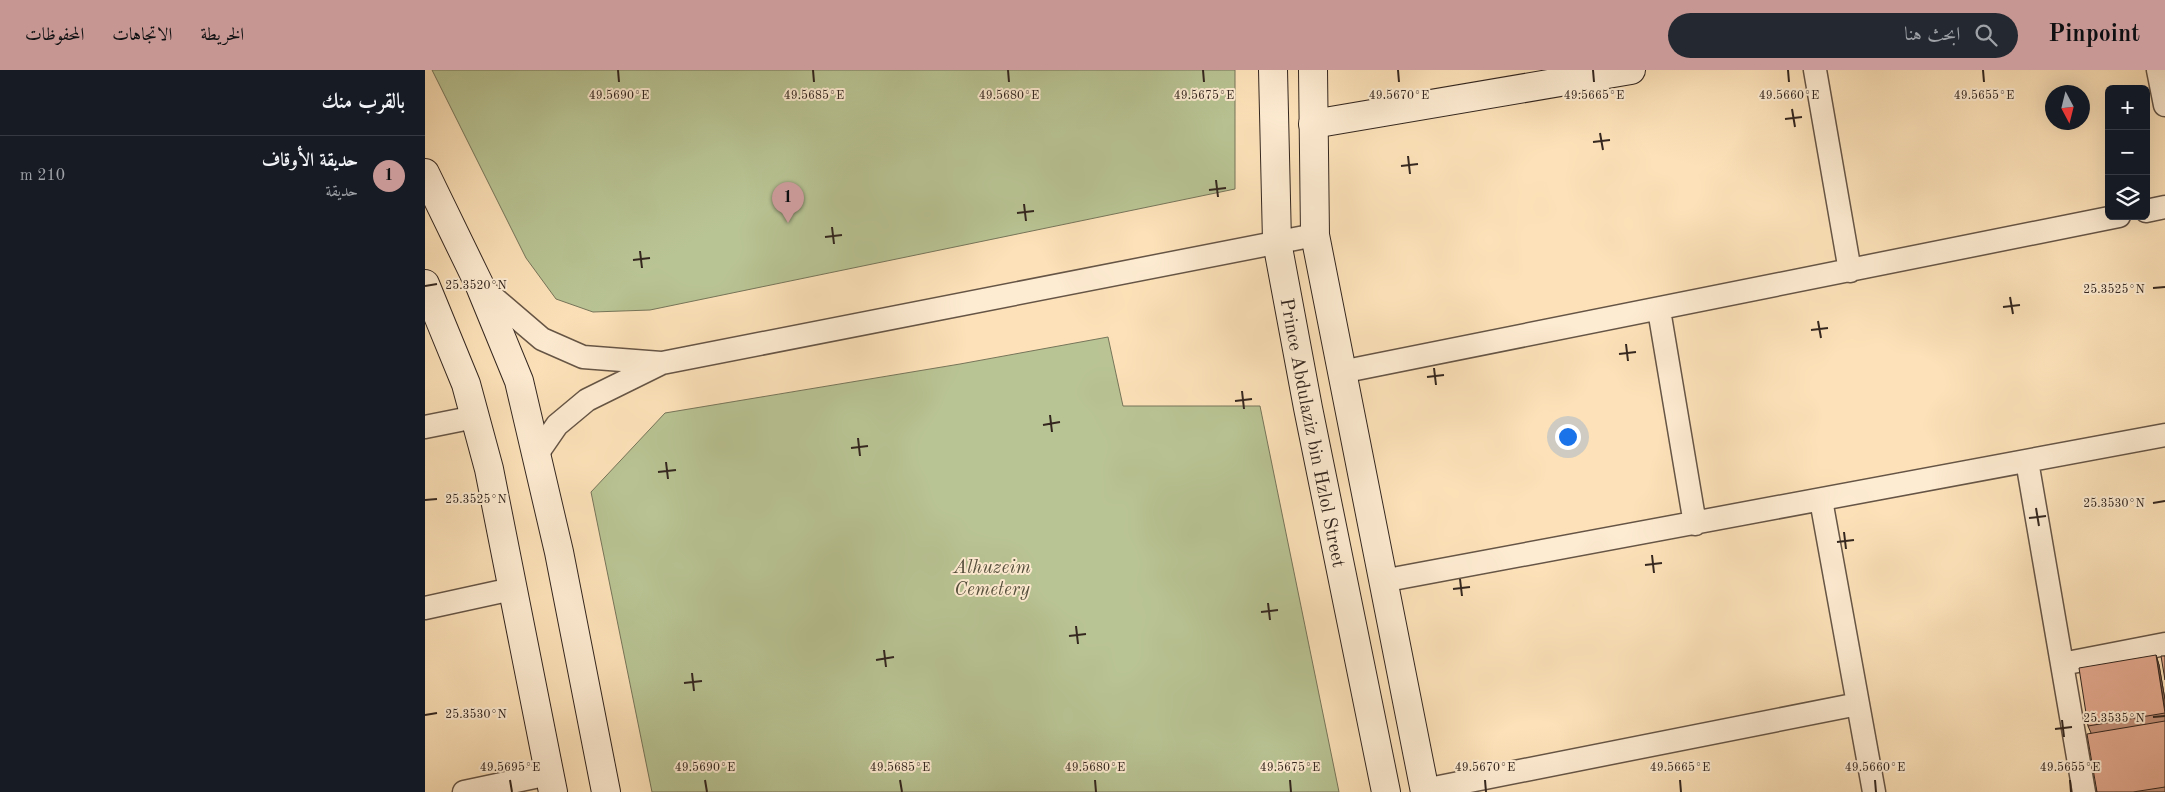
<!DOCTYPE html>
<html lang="ar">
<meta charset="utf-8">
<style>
:root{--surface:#171b24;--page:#242831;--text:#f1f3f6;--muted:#9ea1a6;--line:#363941;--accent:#c59692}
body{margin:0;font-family:"Old Standard TT",Amiri,serif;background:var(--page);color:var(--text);direction:rtl}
.controls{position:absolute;right:15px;top:15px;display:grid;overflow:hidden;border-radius:8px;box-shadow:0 5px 20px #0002}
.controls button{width:45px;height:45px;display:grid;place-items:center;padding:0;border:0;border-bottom:1px solid var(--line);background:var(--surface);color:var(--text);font:25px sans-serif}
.compass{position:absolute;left:1620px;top:15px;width:45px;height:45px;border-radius:50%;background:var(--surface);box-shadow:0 5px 20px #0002;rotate:173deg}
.you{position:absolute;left:1142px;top:366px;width:18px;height:18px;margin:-12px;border:4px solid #fff;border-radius:50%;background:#1a73e8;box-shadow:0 0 0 8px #1a73e833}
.badge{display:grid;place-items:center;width:32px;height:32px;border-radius:50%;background:var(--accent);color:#111;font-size:16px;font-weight:700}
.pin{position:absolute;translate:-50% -41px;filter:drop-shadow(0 1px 2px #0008)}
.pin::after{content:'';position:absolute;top:26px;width:18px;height:15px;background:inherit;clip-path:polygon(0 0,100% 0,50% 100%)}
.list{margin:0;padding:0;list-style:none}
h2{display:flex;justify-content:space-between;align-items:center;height:65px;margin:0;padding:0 20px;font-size:21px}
h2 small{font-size:16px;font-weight:400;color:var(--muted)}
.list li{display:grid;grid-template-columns:32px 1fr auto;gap:15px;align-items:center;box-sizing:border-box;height:80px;padding:0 20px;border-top:1px solid var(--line)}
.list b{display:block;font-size:19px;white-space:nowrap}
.list p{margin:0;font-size:16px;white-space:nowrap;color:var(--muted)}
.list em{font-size:16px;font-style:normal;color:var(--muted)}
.icon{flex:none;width:28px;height:28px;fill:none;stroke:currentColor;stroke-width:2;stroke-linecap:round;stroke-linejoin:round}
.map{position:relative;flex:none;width:1740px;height:722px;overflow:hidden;direction:ltr}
header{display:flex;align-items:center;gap:30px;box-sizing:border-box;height:70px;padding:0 25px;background:var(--accent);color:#111}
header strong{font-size:24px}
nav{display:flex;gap:28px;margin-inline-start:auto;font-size:18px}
.search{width:350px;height:45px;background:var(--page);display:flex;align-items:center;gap:12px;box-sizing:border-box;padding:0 18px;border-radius:28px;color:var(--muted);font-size:19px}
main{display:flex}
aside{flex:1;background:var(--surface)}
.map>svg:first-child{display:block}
</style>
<header>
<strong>Pinpoint</strong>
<div class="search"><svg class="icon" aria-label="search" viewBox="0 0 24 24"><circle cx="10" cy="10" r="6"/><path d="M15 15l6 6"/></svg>ابحث هنا</div>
<nav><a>الخريطة</a><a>الاتجاهات</a><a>المحفوظات</a></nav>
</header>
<main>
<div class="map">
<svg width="1740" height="722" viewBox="0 0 1740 722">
<rect width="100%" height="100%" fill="#fde2b9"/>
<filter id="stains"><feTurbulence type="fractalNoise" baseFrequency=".004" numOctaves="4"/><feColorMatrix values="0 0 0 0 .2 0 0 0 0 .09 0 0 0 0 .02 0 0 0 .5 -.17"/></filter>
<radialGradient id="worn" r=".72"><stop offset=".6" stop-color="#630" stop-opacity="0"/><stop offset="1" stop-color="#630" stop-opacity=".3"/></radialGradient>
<path fill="#b9c494" stroke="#76755a" d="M7,0H810V119L225,240L168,242L131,229L101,188Z
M683,267L698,336H835L914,722H227L166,422L240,343L535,294Z"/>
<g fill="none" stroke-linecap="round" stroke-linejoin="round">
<g stroke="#665546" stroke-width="25">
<path id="street" d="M1390,0L1425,201
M1733,0L1740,35
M1721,141L1740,137
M55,216L117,269L158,287L236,293
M1234,240L1270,454
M916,302L1694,146
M0,357L50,347
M112,384L132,355L162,330L237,293L890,165
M1602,391L1659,722
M1396,430L1449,722
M957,511L1740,365
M0,538L87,519
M1637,594L1740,574
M999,720L1433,634
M39,722L124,704"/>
</g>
<g stroke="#33261f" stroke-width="30">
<g id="secondary">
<path id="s1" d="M848,0L852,172L883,338L961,722"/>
<path d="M888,0L890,165L1000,722"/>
<path d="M888,54L1206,0"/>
<path d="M0,103L55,216L94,311L134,482L181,722"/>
<path d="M0,214L41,314L64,399L128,722"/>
</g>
</g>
<use href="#street" stroke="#feecd2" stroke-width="22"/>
<use href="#secondary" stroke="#feecd2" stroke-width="28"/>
</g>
<path fill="#c4917a" stroke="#33261f" d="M1731,585L1734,595L1740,630V722H1672L1666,663L1663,656Z"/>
<path fill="#a07663" stroke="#33261f" d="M1731,585L1734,595L1740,630V641Z"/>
<path fill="#e4a98e" stroke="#33261f" d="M1731,585L1740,643L1663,656L1654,598Z
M1736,586H1740V610Z
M1740,651V717L1708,722H1672L1662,664Z"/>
<path fill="none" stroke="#33261f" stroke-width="2" d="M193,0L194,12M388,0L389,12M583,0L584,12M778,0L779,12M973,0L974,12M1168,0L1169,12M1363,0L1364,12M1558,0L1559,12M1367,39L1370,57M1360,49L1377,47M1175,63L1178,80M1168,72L1185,70M983,86L985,104M976,96L993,94M791,110L793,127M784,120L801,118M599,134L601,151M592,143L609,141M407,157L409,174M400,167L417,165M215,181L217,198M208,190L225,188M0,216L12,214M1728,218L1740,217M1585,227L1588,244M1578,237L1595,235M1393,251L1396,268M1386,260L1403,258M1201,274L1203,291M1194,284L1211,282M1009,298L1011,315M1002,307L1019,305M817,321L819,339M810,331L827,329M625,345L627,362M618,355L635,352M433,368L435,386M426,378L443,376M241,392L243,409M233,402L251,400M0,430L12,429M1728,433L1740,431M1611,438L1614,456M1604,448L1621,446M1419,462L1421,479M1412,472L1429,470M1227,485L1229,503M1220,495L1237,493M1035,509L1037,526M1028,519L1045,517M843,533L845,550M836,542L853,540M651,556L653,574M644,566L661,564M459,580L461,597M451,590L469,587M267,603L269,621M259,613L277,611M0,645L12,643M1728,647L1740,646M1637,650L1639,667M1630,659L1647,657M85,710L87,722M280,710L282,722M475,710L477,722M670,710L671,722M865,710L866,722M1060,710L1061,722M1255,710L1256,722M1450,710L1451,722M1645,710L1646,722"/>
<g text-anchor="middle" stroke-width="4" stroke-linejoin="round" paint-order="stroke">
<g font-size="19" fill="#33261f" stroke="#feecd2">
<text dy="7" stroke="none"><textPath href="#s1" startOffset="366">Prince Abdulaziz bin Hzlol Street</textPath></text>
</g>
<g font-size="19" font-style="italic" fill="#544e3c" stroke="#feecd2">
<text x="567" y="503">Alhuzeim<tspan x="567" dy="22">Cemetery</tspan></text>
</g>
</g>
<g font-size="12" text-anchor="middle" fill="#33261f" stroke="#feecd2" stroke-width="4" stroke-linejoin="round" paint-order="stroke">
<text x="194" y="29">49.5690°E</text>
<text x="389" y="29">49.5685°E</text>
<text x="584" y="29">49.5680°E</text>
<text x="779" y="29">49.5675°E</text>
<text x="974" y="29">49.5670°E</text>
<text x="1169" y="29">49.5665°E</text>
<text x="1364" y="29">49.5660°E</text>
<text x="1559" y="29">49.5655°E</text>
<text x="51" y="219">25.3520°N</text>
<text x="1689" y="223">25.3525°N</text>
<text x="51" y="433">25.3525°N</text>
<text x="1689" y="437">25.3530°N</text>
<text x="51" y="648">25.3530°N</text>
<text x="1689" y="652">25.3535°N</text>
<text x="85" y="701">49.5695°E</text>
<text x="280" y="701">49.5690°E</text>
<text x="475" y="701">49.5685°E</text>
<text x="670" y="701">49.5680°E</text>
<text x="865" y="701">49.5675°E</text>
<text x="1060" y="701">49.5670°E</text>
<text x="1255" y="701">49.5665°E</text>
<text x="1450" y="701">49.5660°E</text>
<text x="1645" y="701">49.5655°E</text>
</g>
<rect width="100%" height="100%" filter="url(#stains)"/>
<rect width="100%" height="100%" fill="url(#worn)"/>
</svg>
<div class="controls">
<button>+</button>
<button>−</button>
<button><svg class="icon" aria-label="layers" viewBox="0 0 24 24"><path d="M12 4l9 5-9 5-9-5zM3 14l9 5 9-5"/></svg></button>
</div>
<svg class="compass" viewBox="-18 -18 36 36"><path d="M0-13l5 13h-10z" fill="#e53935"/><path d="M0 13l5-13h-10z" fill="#9ea1a6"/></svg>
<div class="you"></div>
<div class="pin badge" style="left:363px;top:153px">1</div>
</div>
<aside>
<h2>بالقرب منك<small></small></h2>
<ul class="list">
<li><span class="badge">1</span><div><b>حديقة الأوقاف</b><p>حديقة</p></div><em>210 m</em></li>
</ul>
</aside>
</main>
